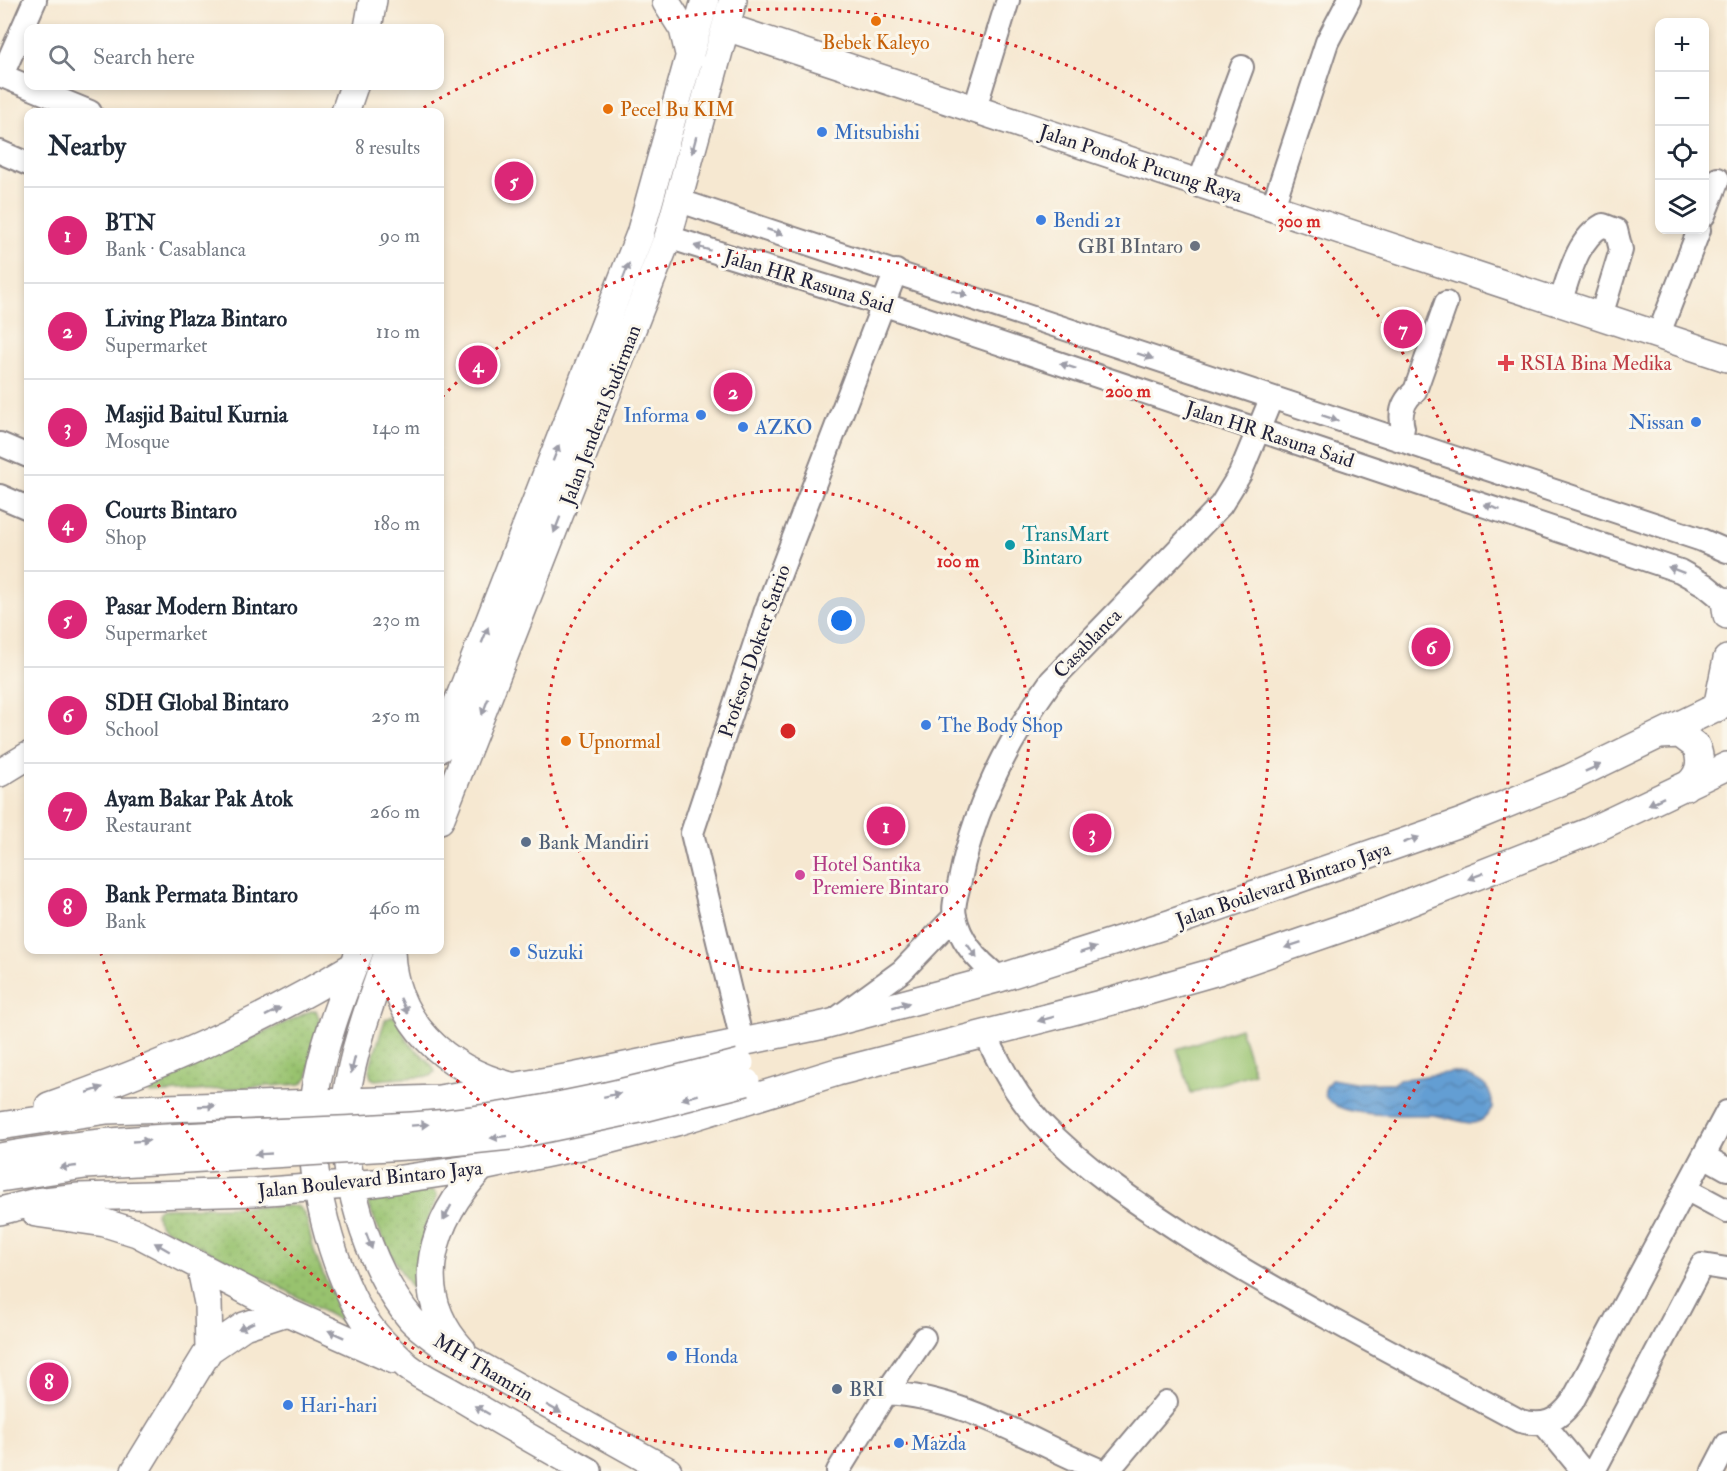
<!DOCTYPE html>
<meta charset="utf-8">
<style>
:root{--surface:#fff;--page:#f6f6f7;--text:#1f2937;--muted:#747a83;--line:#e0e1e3;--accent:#db2777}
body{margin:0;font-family:"IM FELL Double Pica",serif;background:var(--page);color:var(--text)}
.controls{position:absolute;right:18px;top:18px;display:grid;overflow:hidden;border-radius:12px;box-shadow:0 3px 9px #0003}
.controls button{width:54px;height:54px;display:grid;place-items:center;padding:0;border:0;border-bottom:2px solid var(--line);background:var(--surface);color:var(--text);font:30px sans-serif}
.you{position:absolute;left:842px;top:621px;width:21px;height:21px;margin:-15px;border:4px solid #fff;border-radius:50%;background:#1a73e8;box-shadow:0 0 0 9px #1a73e833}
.badge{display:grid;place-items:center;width:39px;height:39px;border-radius:50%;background:var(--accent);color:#fff;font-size:20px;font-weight:700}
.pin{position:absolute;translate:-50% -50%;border:3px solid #fff;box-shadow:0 2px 6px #0006}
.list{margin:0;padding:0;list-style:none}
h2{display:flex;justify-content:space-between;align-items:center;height:78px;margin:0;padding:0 24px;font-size:26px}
h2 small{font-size:20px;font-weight:400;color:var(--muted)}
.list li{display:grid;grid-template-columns:39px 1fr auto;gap:18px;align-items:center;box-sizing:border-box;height:96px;padding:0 24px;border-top:2px solid var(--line)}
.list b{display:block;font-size:22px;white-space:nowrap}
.list p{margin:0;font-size:20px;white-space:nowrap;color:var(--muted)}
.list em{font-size:20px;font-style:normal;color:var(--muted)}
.icon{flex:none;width:33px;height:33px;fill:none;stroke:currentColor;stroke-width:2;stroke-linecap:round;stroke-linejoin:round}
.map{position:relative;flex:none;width:1727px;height:1471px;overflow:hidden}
.search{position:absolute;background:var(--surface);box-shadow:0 3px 9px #0003;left:24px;top:24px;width:420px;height:66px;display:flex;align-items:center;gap:15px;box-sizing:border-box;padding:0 21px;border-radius:12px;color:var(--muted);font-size:22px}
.panel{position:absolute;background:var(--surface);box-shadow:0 3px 9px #0003;left:24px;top:108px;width:420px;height:846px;border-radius:12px}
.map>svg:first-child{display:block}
</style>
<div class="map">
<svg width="1727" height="1471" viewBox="0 0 1727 1471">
<defs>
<pattern id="park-dots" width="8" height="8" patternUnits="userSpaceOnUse" patternTransform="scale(1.5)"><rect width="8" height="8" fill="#98c26e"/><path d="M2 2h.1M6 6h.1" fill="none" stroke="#83a660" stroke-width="1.8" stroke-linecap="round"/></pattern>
<pattern id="water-waves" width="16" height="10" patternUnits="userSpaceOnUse" patternTransform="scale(1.5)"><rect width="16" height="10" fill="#649ed3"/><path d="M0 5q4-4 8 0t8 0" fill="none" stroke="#5280ac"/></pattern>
</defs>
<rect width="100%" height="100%" fill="#fbf7ec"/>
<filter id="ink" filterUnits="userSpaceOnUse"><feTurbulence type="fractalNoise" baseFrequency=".0167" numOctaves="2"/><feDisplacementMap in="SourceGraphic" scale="12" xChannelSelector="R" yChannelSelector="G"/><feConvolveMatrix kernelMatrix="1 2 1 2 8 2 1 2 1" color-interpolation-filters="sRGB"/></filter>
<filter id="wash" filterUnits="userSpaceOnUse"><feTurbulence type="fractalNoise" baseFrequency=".008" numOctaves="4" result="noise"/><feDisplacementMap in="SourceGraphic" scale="24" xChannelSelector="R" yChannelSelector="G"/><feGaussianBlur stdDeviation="1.35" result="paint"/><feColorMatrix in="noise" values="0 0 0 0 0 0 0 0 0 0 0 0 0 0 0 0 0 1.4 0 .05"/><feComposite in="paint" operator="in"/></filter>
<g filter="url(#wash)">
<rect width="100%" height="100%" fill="#f6e8d1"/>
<path fill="#98c26e" stroke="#5d7254" stroke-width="1.5" d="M1240,1028L1254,1073L1191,1093L1177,1049Z"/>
<path fill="url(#park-dots)" stroke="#5d7254" stroke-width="1.5" d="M316,1010L320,1021L308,1077L301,1084L150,1094L148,1087L308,1012Z
M393,1016C403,1024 401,1031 407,1040C415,1051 432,1060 435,1072L431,1076L375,1080L371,1078L369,1070L385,1020Z
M434,1191L437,1194C437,1204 431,1210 428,1220C420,1244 418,1264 421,1290L416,1294C394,1264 379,1232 365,1197Z
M297,1206C308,1214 308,1226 311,1239C319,1274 337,1301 356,1330L273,1283L163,1228L157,1220L156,1212L161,1208Z"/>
<path fill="url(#water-waves)" stroke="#436087" stroke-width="1.5" d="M1453,1072C1474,1077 1495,1084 1492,1109C1488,1115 1481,1122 1474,1123C1464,1124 1444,1116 1432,1115C1411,1114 1334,1120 1325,1095C1323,1089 1327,1084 1332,1079L1354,1083H1394L1398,1080Z"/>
</g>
<g filter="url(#ink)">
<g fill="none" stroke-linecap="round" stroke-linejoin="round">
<g stroke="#8c8586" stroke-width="26">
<path id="minor" d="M0,75L90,112
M2,75L35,0
M975,108L1008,0
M0,152L28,164
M1199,183L1242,67
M680,201L1699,539L1727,551
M1273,206L1327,42L1349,0
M1704,215L1718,179
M668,237L885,305L1680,571L1705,585L1727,603
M1560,303C1569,276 1577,239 1603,225L1616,230L1621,250L1601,316
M1658,336L1699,230
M1403,428C1399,413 1403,401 1415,391L1446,303
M0,444L28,456
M0,496L28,508
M1000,978C980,963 960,942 955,916C952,905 958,891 960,880C974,807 1008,741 1051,681L1221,505L1240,474L1271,399
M839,1017L902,971L955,916
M986,1035C1000,1066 1018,1098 1041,1123C1083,1168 1138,1204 1189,1237C1296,1304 1409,1361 1520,1421C1544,1427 1557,1422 1572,1402L1727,1112
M742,1041L692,833L765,613L896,271
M1704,1156L1727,1169
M1686,1189L1727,1211
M886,1393L924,1338
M1544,1424L1583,1471
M838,1471L886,1393C965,1397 1031,1442 1102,1471
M1108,1471L1166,1402
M1594,1471L1702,1265L1727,1269
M1713,1471L1727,1444"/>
</g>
<g stroke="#8c8586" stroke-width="30">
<path id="major" d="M666,2L683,29L690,58
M726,27L1727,358
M368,28L373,0
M345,112L354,86
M1725,601L1727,615
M1717,708L1727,659
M1660,735L1680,734L1696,746C1703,762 1700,776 1685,787
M440,748L640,234L705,0
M0,773L28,756
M440,820L668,237L733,0
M360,950C341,998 321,1049 314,1101C304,1163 333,1281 372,1330C382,1343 396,1355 407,1366C422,1378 442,1386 458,1396C501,1422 544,1446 588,1471
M389,950C372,998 353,1048 346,1099C337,1165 368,1269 411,1319C420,1329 433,1337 443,1345L668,1471
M391,951C393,1022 445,1069 511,1086
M49,1106C156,1068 256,1025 353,966
M0,1126L107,1110L439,1099L577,1076L824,1025L1000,978L1172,923L1462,822L1570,778L1727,702
M0,1211L36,1202L79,1197L255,1192L374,1183L482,1167L600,1142L676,1122L837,1072L1116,1000L1218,971L1354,924L1588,832L1727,766
M36,1213L105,1223L137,1233L287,1312L394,1360
M201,1269L208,1303L209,1350
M462,1350C407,1291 433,1218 482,1167
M135,1471L209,1350L244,1326L287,1312"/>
</g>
<use href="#minor" stroke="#fff" stroke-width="22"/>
<use href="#major" stroke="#fff" stroke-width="27"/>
<g stroke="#8c8586" stroke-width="30" stroke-linecap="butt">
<path id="major-bridge" d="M0,1157C139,1131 284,1136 425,1125C532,1116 637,1090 740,1063
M0,1178L85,1165L423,1145L510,1136L644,1108L746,1082"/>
</g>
<use href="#major-bridge" stroke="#fff" stroke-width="27"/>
</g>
<defs><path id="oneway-solid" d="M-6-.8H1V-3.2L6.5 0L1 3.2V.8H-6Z" transform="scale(1.5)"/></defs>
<g fill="#9c9ca7">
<use href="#oneway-solid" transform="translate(694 145) rotate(105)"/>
<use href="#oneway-solid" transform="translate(775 232) rotate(18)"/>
<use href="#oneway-solid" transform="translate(702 248) rotate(-163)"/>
<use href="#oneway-solid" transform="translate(626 271) rotate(-69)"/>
<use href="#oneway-solid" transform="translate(960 293) rotate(19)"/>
<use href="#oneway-solid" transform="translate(1145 356) rotate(19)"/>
<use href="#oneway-solid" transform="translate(1068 366) rotate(-162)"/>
<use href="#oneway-solid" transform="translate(1330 418) rotate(18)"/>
<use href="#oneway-solid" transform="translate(556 453) rotate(-69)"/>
<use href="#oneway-solid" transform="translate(1492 507) rotate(-162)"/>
<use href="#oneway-solid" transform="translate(557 525) rotate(111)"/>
<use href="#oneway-solid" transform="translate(1676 570) rotate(-159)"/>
<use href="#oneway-solid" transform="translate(485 635) rotate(-68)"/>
<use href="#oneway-solid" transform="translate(485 707) rotate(111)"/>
<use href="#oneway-solid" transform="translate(1593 768) rotate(-24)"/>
<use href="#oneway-solid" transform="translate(1656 801) rotate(154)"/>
<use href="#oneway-solid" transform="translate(1411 840) rotate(-20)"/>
<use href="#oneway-solid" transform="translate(1476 876) rotate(159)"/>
<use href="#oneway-solid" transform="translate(1293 945) rotate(161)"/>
<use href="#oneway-solid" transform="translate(1088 950) rotate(-18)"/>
<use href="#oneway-solid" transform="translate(972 951) rotate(55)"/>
<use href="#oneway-solid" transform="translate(901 1005) rotate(-15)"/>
<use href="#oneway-solid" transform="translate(404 1006) rotate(65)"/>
<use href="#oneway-solid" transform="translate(273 1012) rotate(-27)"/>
<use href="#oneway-solid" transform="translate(1046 1019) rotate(165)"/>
<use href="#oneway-solid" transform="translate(353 1065) rotate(104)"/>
<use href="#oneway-solid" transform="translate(95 1090) rotate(-19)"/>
<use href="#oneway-solid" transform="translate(612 1095) rotate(-12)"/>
<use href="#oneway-solid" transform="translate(690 1097) rotate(165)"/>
<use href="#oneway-solid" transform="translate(207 1106) rotate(-2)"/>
<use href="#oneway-solid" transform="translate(420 1125) rotate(-4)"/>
<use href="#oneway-solid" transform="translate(499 1137) rotate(173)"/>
<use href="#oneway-solid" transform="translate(141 1141) rotate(-3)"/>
<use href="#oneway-solid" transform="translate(263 1154) rotate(177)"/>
<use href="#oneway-solid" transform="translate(68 1167) rotate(174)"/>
<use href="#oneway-solid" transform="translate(447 1213) rotate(118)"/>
<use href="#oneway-solid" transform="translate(369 1241) rotate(70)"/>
<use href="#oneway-solid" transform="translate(162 1247) rotate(-150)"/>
<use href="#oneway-solid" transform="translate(246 1326) rotate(155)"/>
<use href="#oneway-solid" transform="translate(336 1334) rotate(-156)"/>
<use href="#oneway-solid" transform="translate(554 1409) rotate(29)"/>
<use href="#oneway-solid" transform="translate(482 1410) rotate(-150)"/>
</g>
</g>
<g fill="none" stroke="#d62828" stroke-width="3" stroke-dasharray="3 6">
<circle cx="788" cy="731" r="241"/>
<path d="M442 397A481 481 0 1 1 361 953"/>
<path d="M416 112A722 722 0 1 1 101 954"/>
</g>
<g fill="#e8710a" stroke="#fbf7ec" stroke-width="2">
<circle cx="876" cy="21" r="6"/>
<circle cx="608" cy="109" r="6"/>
<circle cx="566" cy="741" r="6"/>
</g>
<g fill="#3f7fe0" stroke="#fbf7ec" stroke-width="2">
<circle cx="822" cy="132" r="6"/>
<circle cx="1041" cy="220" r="6"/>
<circle cx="701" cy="415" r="6"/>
<circle cx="1696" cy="422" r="6"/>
<circle cx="743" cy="427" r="6"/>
<circle cx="926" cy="725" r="6"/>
<circle cx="515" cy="952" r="6"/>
<circle cx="672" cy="1356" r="6"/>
<circle cx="288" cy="1405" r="6"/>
<circle cx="899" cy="1443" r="6"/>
</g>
<circle fill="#6b7280" stroke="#fbf7ec" stroke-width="2" cx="1195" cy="246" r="6"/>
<path fill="#e0444e" stroke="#fbf7ec" stroke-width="2" d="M1503 354h6v6h6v6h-6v6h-6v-6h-6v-6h6z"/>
<circle fill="#0f9aa8" stroke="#fbf7ec" stroke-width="2" cx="1010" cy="545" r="6"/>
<g fill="#5c6f8a" stroke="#fbf7ec" stroke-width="2">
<circle cx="526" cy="842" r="6"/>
<circle cx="837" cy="1389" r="6"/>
</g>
<circle fill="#d1479c" stroke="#fbf7ec" stroke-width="2" cx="800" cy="875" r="6"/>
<g text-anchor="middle" stroke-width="6" stroke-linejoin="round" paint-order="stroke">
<g font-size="20" fill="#c56008" stroke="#fbf7ec" text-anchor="start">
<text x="876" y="49" text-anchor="middle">Bebek Kaleyo</text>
<text x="620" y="116">Pecel Bu KIM</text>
<text x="578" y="748">Upnormal</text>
</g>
<g font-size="20" fill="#366cbe" stroke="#fbf7ec" text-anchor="start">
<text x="834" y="139">Mitsubishi</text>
<text x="1053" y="227">Bendi 21</text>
<text x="689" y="422" text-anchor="end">Informa</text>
<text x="1684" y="429" text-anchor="end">Nissan</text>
<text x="755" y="434">AZKO</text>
<text x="938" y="732">The Body Shop</text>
<text x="527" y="959">Suzuki</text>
<text x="684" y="1363">Honda</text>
<text x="300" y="1412">Hari-hari</text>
<text x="911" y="1450">Mazda</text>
</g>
<g font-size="20" fill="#22223b" stroke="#fbf7ec">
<text transform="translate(1141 163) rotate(18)" y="7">Jalan Pondok Pucung Raya</text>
<text transform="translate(809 281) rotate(17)" y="7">Jalan HR Rasuna Said</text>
<text transform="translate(600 415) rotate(-69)" y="7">Jalan Jenderal Sudirman</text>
<text transform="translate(1270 434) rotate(18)" y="7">Jalan HR Rasuna Said</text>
<text transform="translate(1087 643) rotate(-46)" y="7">Casablanca</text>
<text transform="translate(754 651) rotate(-71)" y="7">Profesor Dokter Satrio</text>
<text transform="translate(1283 884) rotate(-19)" y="7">Jalan Boulevard Bintaro Jaya</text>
<text transform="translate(370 1179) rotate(-6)" y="7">Jalan Boulevard Bintaro Jaya</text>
<text transform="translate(484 1367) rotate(31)" y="7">MH Thamrin</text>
</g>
<g font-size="20" fill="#5b616d" stroke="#fbf7ec" text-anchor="end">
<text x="1183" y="253">GBI BIntaro</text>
</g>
<g font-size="20" fill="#be3a42" stroke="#fbf7ec" text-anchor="start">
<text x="1520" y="370">RSIA Bina Medika</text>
</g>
<g font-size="20" fill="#0d838f" stroke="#fbf7ec" text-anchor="start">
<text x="1022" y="541">TransMart<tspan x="1022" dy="23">Bintaro</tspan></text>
</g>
<g font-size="20" fill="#4e5e75" stroke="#fbf7ec" text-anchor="start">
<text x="538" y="849">Bank Mandiri</text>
<text x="849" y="1396">BRI</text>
</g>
<g font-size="20" fill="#b23c85" stroke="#fbf7ec" text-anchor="start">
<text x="812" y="871">Hotel Santika<tspan x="812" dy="23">Premiere Bintaro</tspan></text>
</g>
</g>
<circle cx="788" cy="731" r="9" fill="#d62828" stroke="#fbf7ec" stroke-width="3"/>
<g font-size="18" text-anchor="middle" font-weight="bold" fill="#d62828" stroke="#fbf7ec" stroke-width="6" stroke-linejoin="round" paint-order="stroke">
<text x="1299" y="227">300 m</text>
<text x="1128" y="397">200 m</text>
<text x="958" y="567">100 m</text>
</g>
</svg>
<div class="controls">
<button>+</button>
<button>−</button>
<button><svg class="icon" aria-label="locate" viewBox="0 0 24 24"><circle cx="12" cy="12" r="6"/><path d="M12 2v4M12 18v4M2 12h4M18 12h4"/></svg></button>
<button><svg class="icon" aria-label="layers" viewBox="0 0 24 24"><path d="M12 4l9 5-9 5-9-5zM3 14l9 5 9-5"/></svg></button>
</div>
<div class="you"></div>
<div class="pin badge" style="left:886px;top:826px">1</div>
<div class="pin badge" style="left:733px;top:392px">2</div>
<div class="pin badge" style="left:1092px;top:833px">3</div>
<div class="pin badge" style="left:478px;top:365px">4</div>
<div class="pin badge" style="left:514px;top:181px">5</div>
<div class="pin badge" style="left:1431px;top:647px">6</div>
<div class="pin badge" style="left:1403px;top:329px">7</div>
<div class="pin badge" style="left:49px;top:1382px">8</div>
<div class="search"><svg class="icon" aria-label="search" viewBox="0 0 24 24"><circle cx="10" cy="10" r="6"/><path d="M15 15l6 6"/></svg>Search here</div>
<section class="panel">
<h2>Nearby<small>8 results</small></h2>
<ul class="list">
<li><span class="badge">1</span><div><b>BTN</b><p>Bank · Casablanca</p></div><em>90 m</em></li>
<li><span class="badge">2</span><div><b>Living Plaza Bintaro</b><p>Supermarket</p></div><em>110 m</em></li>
<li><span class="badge">3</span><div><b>Masjid Baitul Kurnia</b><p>Mosque</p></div><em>140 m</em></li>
<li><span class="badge">4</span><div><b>Courts Bintaro</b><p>Shop</p></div><em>180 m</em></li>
<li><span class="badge">5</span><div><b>Pasar Modern Bintaro</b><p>Supermarket</p></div><em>230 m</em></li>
<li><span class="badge">6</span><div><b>SDH Global Bintaro</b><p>School</p></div><em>250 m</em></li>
<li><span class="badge">7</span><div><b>Ayam Bakar Pak Atok</b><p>Restaurant</p></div><em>260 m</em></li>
<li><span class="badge">8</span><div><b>Bank Permata Bintaro</b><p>Bank</p></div><em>460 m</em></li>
</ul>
</section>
</div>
